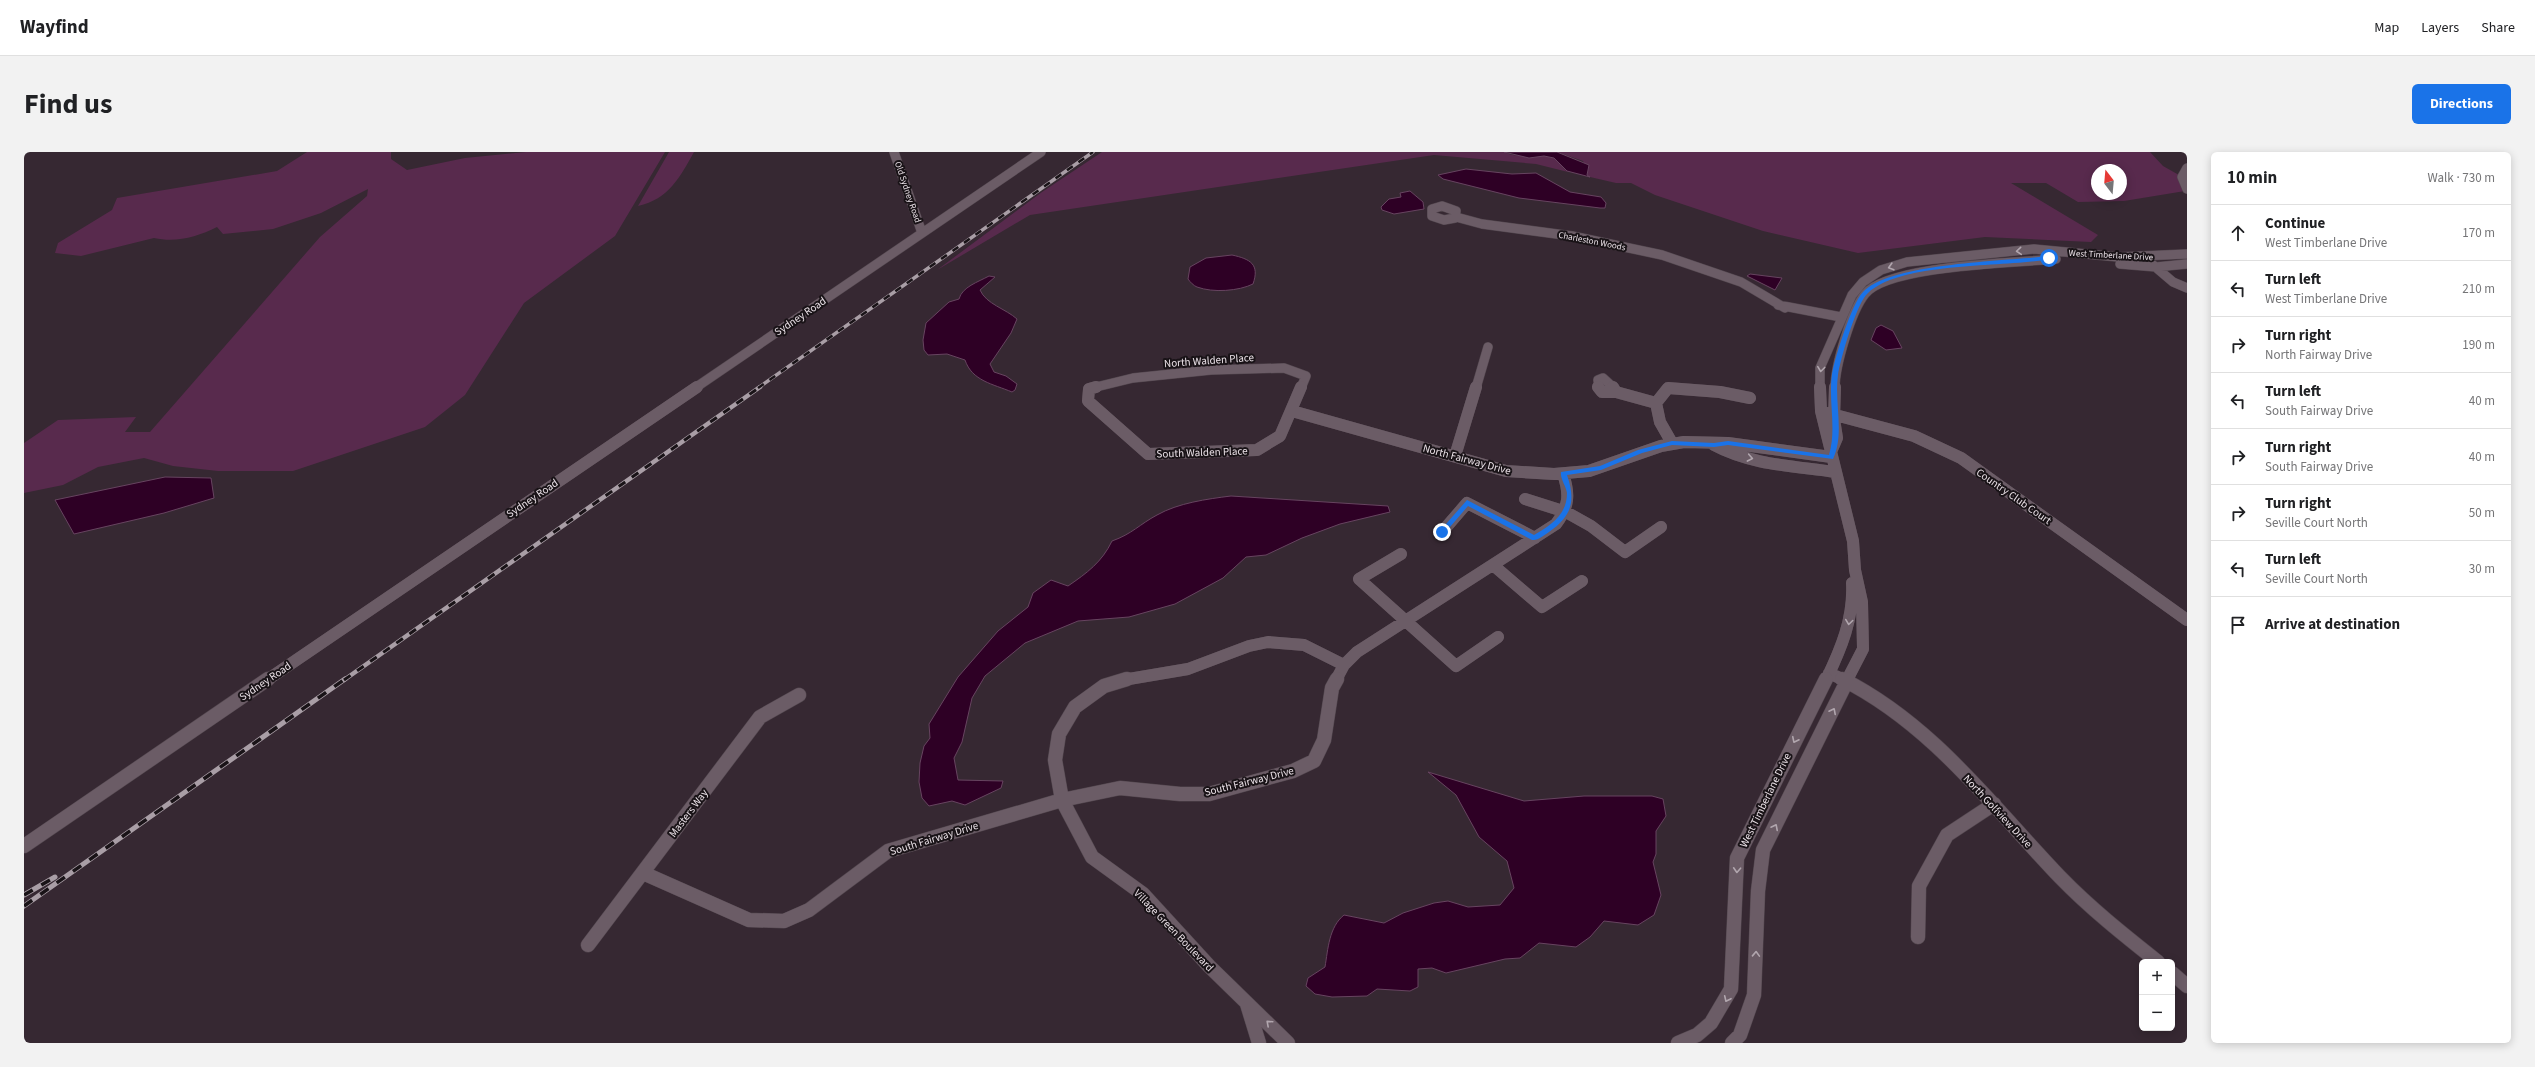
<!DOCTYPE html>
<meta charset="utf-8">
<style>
:root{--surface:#fff;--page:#f2f2f2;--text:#202124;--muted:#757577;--line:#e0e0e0;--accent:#1a73e8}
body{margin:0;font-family:"Source Sans 3",sans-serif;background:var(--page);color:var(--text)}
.controls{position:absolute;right:12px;bottom:12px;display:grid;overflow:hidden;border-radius:6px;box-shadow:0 2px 10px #0003}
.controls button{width:36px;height:36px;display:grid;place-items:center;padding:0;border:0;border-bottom:1px solid var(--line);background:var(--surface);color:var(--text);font:20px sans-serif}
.compass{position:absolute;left:2067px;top:12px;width:36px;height:36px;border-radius:50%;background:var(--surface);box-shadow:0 2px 10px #0003;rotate:344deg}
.stop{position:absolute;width:12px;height:12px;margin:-9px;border:3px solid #1a73e8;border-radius:50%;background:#fff}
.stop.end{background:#1a73e8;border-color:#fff;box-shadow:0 1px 4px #0008}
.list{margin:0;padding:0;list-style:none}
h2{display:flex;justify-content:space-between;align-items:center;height:52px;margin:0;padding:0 16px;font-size:17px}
h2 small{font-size:13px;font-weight:400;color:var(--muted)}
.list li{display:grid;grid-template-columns:26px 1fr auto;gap:12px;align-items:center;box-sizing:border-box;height:56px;padding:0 16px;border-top:1px solid var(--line)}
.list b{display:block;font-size:15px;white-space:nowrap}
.list p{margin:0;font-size:13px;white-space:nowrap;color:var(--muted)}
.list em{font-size:13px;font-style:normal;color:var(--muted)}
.icon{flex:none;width:22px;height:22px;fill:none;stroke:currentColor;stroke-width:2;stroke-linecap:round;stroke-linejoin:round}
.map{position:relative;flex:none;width:2163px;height:891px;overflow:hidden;border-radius:6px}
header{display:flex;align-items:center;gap:24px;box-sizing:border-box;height:56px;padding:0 20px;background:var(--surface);border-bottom:1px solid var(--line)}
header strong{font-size:19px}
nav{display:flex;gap:22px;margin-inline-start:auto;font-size:14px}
.intro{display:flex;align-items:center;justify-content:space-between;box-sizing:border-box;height:96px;padding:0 24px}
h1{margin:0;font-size:28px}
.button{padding:10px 18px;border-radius:6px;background:var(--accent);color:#fff;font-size:14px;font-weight:700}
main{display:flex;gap:24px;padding:0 24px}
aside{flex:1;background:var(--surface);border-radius:6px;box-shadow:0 2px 10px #0003}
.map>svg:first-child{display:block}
</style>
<header>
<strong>Wayfind</strong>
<nav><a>Map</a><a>Layers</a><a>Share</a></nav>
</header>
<div class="intro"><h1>Find us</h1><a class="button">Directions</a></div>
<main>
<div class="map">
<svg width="2163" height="891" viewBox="0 0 2163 891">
<rect width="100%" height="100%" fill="#362832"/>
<path fill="#582a4d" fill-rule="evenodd" d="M283,0H367V7L383,18L441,6L502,0H641L591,84L500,151L441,243L401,275L269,319H194L149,314L120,306L74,315L39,333L0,341V291L34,268L112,265L101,280H126L296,85L343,44L344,37L297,61L249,77L199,82L193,75C173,85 152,91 130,86L57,104L31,101L34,91L88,58L93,46L253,19Z
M645,0H670C656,25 645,47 614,54Z
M1078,0H1480C1495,8 1522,0 1531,7C1536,10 1538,16 1544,20L1512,12L1410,3L1006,63L913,118L1018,40Z
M1533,0H2126L2139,14L2155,23L2161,39L2100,49L2054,50L2022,31H1987L2074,83L2067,90L1961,85L1834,101L1739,79L1631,43L1607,31H1592L1566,25L1563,23V17L1559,9ZM2073,18H2097V42H2073Z"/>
<path fill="#2e0025" stroke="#674460" d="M1480,0H1533L1565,13L1563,23L1566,25L1543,19L1530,6L1520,4L1505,6Z
M1442,17L1488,22L1512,21L1546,40L1577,45L1582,51L1581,56H1576L1495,46L1419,27L1414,23Z
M1386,39L1399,50L1400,57L1370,62L1358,58L1357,55L1365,47L1377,45L1376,41Z
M1208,103C1226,107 1236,112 1229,132C1215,139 1189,141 1173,135C1170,134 1166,130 1164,127L1166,115L1182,106Z
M1726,122L1758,126L1751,138L1723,124Z
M965,124L971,125L956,138C962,152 982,157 993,167L987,181L966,212L970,220L982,224L993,232L991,238L988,240C969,232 948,229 941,208L923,202L904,203L900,198L899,188L902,171L925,150L935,147C938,135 954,130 965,124Z
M1857,173L1869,179L1878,196L1862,198L1847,188L1852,176Z
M141,325L187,326L190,346L140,361L50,382L31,348Z
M1207,344L1364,354L1366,360L1316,372L1278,386L1242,403L1222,405L1199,426L1151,452L1105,465L1054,469L1001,491L961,524L948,546L938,590L930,606L934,628L979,629L977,636L941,653L928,649L905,654L898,646L895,630L896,611L900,594L906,586L905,572L934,525L974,479L1004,455L1009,441L1027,428L1044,434C1063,421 1078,410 1088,389C1108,382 1116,372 1133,363C1154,351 1183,347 1207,344Z
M1404,620L1500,649L1560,644H1628L1639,647L1642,664L1632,679V702L1629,710L1637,743L1630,763L1614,773L1580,769L1566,785L1552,795L1515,791L1496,806L1481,807L1422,821L1408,816L1394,817V835L1386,839L1353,837L1343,844L1308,845L1291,842L1282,834L1284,826L1301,815C1304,797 1305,775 1320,763L1360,771L1379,761L1410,751L1424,749L1444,755L1476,753L1490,736L1483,709L1455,685L1432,643Z"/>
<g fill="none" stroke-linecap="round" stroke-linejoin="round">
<g stroke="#53474f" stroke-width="10">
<path id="minor-far2" d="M870,0L898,81
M2163,16L2158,25L2163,37
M1418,54L1432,59L1431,66L1420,68L1408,64V57Z
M1432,65L1458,72L1548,84L1638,103L1717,130L1761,156
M2096,112L2132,115L2163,112
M2129,113L2149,130L2163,136
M1754,153L1817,165
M671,236L1017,0
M1068,236L1109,226L1187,218L1260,216L1282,224L1277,236
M1452,236L1464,195
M1575,236L1574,228L1579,226L1590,236
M1796,236V216L1828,143L1839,130L1857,118L1883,110L2010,97L2094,105L2163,102
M1811,236C1811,214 1827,159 1841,142C1864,113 1993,111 2032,107"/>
</g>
<g stroke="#53474f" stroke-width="12">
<path id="minor-far1" d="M1072,235L1065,237L1064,249L1124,302L1233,298L1256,284L1277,235
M1574,235L1578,240H1592
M1589,235L1592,240
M1796,235L1797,259L1829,389L1831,418L1838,450L1839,497L1823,528
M1592,240L1632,251
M1268,259L1482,319L1530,322L1565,319L1637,294L1660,290L1704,291L1807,305
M1804,261L1890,284L1937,306L2163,468
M1648,291L1636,270L1632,251L1644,236L1696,240L1726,246
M1690,293C1727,313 1770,314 1811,320
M1807,300L1813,286L1810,267L1811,235
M1431,304L1452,235
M1501,347L1542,360L1567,374L1601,400L1637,375
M1418,380L1443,351L1511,386
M1377,402L1335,427L1432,514L1474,485
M1469,413L1518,455L1558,429
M1805,521L1820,528
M243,528L673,235
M1099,528L1164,517L1225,494L1244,490L1280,493L1320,513
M1312,528L1320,513L1333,500L1532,372C1545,355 1546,342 1539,322
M1802,528C1817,497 1830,466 1828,431"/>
</g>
<g stroke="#53474f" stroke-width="15">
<path id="minor" d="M1103,527L1080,534L1051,555L1035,582L1031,608L1038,648L1068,705L1119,742L1185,814L1264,891
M1818,527C1908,572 1968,654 2036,725C2066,756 2100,783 2134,810
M0,694L244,527
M619,721L725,768L760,769L785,758L864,699L1038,648L1096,636L1156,642H1185L1269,619L1290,609L1300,588L1308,536L1313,527
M1894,785L1895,734L1923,683L1970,652
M564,793L736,565L775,543
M2148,821L2163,834
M1223,852L1235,891
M1654,891L1673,883L1687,871L1707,837L1713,706L1802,527
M1708,891L1716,883L1730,843L1734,739L1739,698L1824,527"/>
</g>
<use href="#minor-far2" stroke="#6b5c66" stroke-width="9"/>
<use href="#minor-far1" stroke="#6b5c66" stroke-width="12"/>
<use href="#minor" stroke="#6b5c66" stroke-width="14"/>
<g stroke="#a99ea6" stroke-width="3.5">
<path id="rail-far2" d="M734,236L1069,0"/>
</g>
<g stroke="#a99ea6" stroke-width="4.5">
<path id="rail-far1" d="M320,528L736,235"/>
</g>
<g stroke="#a99ea6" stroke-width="5">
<path id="rail" d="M0,743L31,725
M0,754L321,527"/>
</g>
<use href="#rail-far2" stroke="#191317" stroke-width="2.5" stroke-dasharray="7" stroke-linecap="butt"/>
<use href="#rail-far1" stroke="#191317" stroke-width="3" stroke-dasharray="8" stroke-linecap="butt"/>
<use href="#rail" stroke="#191317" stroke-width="3.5" stroke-dasharray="10" stroke-linecap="butt"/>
</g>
<defs><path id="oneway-chevron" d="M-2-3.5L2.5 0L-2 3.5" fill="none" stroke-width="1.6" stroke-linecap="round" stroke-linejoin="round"/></defs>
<g stroke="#b1a6ae">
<use href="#oneway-chevron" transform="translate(1995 99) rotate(175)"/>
<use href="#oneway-chevron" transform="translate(1867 115) rotate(164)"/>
<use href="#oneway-chevron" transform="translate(1797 217) rotate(97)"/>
<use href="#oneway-chevron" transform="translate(1726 306) rotate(11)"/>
<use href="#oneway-chevron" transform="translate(1825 470) rotate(98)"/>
<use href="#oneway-chevron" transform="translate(1809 559) rotate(-63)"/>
<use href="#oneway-chevron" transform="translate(1771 588) rotate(116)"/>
<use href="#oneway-chevron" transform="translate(1751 675) rotate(-63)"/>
<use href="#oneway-chevron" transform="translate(1713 718) rotate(93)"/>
<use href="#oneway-chevron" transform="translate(1732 802) rotate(-88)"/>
<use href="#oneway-chevron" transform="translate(1703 847) rotate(115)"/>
<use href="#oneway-chevron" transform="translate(1245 871) rotate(-138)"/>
</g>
<path fill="#1a73e8" d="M2025,104L2026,107C1979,116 1879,109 1844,141C1833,150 1816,208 1814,223C1810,251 1821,281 1809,307L1704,293L1690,295L1648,293L1618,301L1577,318L1543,323C1552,349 1548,364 1525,380C1520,383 1514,389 1508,388L1444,354L1420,382L1415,380L1443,348L1510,383C1527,373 1543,363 1543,341C1542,334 1536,327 1537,320L1576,314L1614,298L1648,289L1690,291L1704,289L1805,303C1813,276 1804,249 1808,222C1811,205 1828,151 1839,140C1866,111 1983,109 2025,104Z"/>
<g text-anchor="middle" stroke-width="4" stroke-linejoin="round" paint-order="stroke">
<g font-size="9" fill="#ebe2e8" stroke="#191317">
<text transform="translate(884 40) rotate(71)" y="3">Old Sydney Road</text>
<text transform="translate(1568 89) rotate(11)" y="3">Charleston Woods</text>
<text transform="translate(2087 103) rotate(3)" y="3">West Timberlane Drive</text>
</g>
<g font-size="11" fill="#ebe2e8" stroke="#191317">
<text transform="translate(776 164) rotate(-34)" y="4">Sydney Road</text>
<text transform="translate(1185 208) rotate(-4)" y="4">North Walden Place</text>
<text transform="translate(1178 300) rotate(-2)" y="4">South Walden Place</text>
<text transform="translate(1443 307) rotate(15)" y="4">North Fairway Drive</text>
<text transform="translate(1990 344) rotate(35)" y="4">Country Club Court</text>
<text transform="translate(508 346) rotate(-34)" y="4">Sydney Road</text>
<text transform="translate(241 529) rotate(-34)" y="4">Sydney Road</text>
<text transform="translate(1225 629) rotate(-14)" y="4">South Fairway Drive</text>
<text transform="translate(1741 648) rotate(-64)" y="4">West Timberlane Drive</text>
<text transform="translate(1974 659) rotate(47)" y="4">North Golfview Drive</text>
<text transform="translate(664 661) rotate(-53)" y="4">Masters Way</text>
<text transform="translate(910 686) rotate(-17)" y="4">South Fairway Drive</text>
<text transform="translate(1150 778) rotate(46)" y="4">Village Green Boulevard</text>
</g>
</g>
</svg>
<div class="controls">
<button>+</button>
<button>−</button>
</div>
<svg class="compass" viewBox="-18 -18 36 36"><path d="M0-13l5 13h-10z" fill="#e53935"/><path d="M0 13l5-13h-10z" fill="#757577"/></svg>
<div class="stop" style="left:2025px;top:106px"></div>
<div class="stop end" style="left:1418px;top:380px"></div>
</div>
<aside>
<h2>10 min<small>Walk · 730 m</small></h2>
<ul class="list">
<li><svg class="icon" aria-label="ahead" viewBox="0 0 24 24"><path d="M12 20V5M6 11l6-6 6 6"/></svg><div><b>Continue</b><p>West Timberlane Drive</p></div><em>170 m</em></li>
<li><svg class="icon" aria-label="left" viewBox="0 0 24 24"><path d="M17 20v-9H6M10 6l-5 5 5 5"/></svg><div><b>Turn left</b><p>West Timberlane Drive</p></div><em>210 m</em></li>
<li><svg class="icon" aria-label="right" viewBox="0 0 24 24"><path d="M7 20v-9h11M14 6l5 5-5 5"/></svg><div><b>Turn right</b><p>North Fairway Drive</p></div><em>190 m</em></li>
<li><svg class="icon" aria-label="left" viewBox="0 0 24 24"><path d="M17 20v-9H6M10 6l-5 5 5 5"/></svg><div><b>Turn left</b><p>South Fairway Drive</p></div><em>40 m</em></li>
<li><svg class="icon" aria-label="right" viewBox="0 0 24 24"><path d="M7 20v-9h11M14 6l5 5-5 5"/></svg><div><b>Turn right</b><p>South Fairway Drive</p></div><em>40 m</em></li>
<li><svg class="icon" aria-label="right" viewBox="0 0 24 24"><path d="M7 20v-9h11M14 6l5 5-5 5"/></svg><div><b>Turn right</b><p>Seville Court North</p></div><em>50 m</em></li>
<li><svg class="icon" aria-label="left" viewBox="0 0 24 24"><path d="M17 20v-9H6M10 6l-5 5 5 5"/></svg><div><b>Turn left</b><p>Seville Court North</p></div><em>30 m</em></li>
<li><svg class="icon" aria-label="arrive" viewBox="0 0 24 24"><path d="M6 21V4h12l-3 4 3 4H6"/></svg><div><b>Arrive at destination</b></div></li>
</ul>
</aside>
</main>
